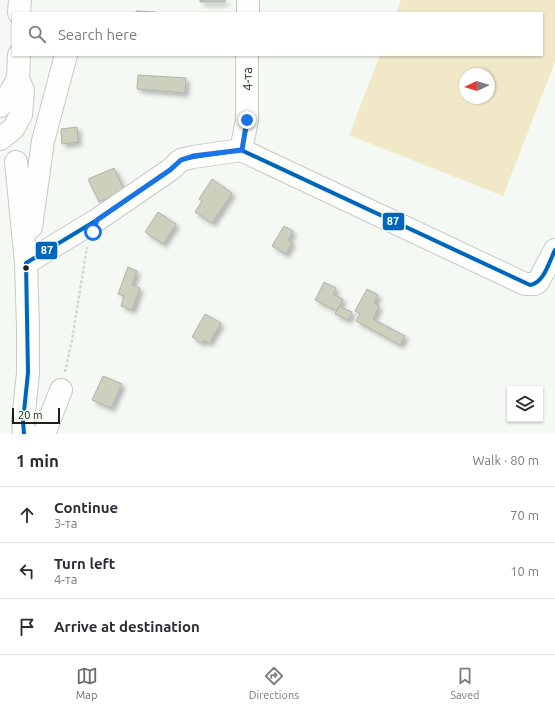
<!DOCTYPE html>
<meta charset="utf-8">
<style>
:root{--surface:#fff;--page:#f7f7f7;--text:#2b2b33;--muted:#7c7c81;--line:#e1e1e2;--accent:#696c68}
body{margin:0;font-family:Ubuntu,sans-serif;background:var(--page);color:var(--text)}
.controls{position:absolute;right:12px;bottom:12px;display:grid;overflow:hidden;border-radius:0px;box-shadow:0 1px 3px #0004}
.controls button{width:36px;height:36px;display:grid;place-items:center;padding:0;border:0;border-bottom:1px solid var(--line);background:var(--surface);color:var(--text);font:20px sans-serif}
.compass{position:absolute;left:459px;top:68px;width:36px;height:36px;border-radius:50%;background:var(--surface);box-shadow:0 1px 3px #0004;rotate:266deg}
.scale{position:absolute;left:12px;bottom:10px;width:48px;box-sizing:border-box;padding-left:4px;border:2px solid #1d201c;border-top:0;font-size:11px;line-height:14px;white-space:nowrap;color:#1d201c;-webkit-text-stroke:3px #f4fcf1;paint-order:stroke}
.stop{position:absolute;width:12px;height:12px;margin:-9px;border:3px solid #1a73e8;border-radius:50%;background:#fff}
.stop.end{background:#1a73e8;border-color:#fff;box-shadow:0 1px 4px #0008}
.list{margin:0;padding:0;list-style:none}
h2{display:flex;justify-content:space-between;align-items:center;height:52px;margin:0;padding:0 16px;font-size:17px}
h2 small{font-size:13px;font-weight:400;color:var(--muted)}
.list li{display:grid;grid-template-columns:26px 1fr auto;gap:12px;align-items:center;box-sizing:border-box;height:56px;padding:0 16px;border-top:1px solid var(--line)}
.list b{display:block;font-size:15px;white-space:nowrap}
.list p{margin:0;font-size:13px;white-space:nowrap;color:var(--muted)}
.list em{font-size:13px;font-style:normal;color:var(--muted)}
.icon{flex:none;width:22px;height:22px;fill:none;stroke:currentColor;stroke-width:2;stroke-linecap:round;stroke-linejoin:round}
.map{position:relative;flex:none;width:555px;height:434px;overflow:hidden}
.search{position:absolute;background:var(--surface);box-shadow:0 1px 3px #0004;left:12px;right:12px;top:12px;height:44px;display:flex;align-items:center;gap:10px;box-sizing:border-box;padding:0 14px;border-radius:0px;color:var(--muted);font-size:15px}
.sheet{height:220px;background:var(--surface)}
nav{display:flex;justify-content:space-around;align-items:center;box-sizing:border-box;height:56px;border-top:1px solid var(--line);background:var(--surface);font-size:11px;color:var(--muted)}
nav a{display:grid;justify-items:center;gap:2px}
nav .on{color:var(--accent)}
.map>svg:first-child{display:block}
</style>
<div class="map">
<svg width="555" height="434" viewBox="0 0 555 434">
<defs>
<filter id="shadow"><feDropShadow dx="3.5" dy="3.5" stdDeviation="2" flood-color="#0004"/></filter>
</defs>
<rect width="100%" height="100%" fill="#f5f9f4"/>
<path fill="#f0e8c7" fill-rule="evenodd" d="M401,0H555V62L503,196L349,135L380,55H542V13H396ZM465,74H489V98H465Z"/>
<path fill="#ccd0bc" stroke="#afb2ad" filter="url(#shadow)" d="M200,0H225V2H200Z
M136,11L155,12V13H136Z
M138,75L186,78L185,93L137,89Z
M77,127L78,142L62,144L61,129Z
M114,168L124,190L99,202L88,179Z
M212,179L232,193L212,223L195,212L202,201L199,199Z
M158,212L176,224L163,244L145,232Z
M284,226L293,231L288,240L292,242L286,254L272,246Z
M128,267L137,271L132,285L140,288L132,310L121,306L124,296L118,294Z
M324,282L336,288L333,294L343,299L337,311L315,300Z
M367,289L378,295L374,303L379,306L373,319L405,336L400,345L356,321L360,314L355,311Z
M339,306L352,312L348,320L335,314Z
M205,314L221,323L209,343L204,340L202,343L192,337Z
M103,376L122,384L111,408L92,400Z"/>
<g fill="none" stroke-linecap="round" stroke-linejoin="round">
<g stroke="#c6c9c5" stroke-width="24">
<path id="minor" d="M19,13L20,0
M248,13V0
M0,106L6,100L18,79
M0,139L13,129L21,115L23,90L18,79L19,55
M241,150L247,120V55
M16,162L26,263L28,327V373L23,421L24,434
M31,227L43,141L66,55
M26,263L97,220L170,170L181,160L193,157L241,150L525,284H535L538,282L555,250
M44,434L61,390"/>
</g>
<path stroke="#d4d5d4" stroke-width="2.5" stroke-dasharray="3 2" stroke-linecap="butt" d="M65,372L72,340L87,247"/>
<use href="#minor" stroke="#fefefd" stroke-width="22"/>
<g stroke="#f4fcf1" stroke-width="7">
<path id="bus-1" d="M24,434L23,421L28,373L26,263L97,220L170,170L181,160L193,157L241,150L530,285C544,283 549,262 555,250"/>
</g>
<use href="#bus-1" stroke="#0065bd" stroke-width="4"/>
</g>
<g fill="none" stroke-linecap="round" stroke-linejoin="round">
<path stroke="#1a73e8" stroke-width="5" d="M93,232L97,220L170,170L181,160L193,156L242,150L247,120"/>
</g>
<circle fill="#1d201c" stroke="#f4fcf1" stroke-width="1.5" cx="26" cy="268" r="3.5"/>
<g text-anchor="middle" stroke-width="3" stroke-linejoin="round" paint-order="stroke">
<g font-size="13" fill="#1d201c" stroke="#f4fcf1">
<text transform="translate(247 79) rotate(-91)" y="5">4-та</text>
</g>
</g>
<g stroke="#f4fcf1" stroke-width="1.5">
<rect x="382" y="212" width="23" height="19" rx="4" fill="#0065bd"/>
<rect x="35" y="241" width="23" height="19" rx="4" fill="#0065bd"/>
</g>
<g font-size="11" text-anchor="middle" font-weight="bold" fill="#fff">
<text x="393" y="225">87</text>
<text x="47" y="254">87</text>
</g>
</svg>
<div class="controls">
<button><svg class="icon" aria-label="layers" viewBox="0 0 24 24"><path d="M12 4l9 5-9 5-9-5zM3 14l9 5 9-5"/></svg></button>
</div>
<svg class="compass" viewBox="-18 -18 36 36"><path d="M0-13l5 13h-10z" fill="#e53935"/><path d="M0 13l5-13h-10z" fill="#7c7c81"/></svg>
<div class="scale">20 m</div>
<div class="stop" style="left:93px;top:232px"></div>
<div class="stop end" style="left:247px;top:120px"></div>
<div class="search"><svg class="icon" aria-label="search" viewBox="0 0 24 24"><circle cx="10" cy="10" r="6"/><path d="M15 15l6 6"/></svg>Search here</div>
</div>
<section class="sheet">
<h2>1 min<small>Walk · 80 m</small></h2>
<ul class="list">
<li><svg class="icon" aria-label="ahead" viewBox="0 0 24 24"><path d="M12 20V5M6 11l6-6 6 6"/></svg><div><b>Continue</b><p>3-та</p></div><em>70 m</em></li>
<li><svg class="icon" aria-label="left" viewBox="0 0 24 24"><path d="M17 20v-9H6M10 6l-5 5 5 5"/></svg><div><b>Turn left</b><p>4-та</p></div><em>10 m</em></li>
<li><svg class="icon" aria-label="arrive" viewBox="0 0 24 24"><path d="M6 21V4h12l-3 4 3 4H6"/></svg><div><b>Arrive at destination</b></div></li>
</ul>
</section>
<nav>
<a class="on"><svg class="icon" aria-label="map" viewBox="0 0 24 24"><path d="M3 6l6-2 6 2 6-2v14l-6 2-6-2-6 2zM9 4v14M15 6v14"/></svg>Map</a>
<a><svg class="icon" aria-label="directions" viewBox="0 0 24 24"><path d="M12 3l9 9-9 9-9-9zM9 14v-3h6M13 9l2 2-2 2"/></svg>Directions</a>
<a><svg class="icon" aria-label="saved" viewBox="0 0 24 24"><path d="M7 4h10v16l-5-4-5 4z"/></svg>Saved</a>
</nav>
